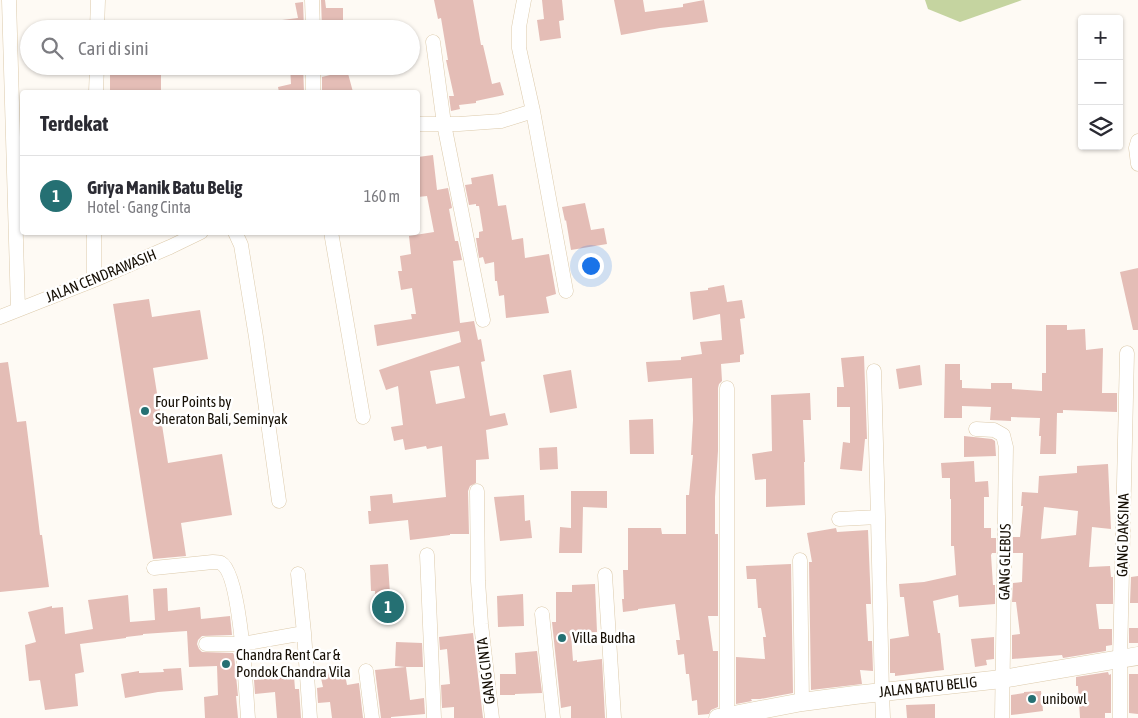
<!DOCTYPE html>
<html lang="id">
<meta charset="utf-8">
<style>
:root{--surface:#fff;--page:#f2f2f3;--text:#2b2b33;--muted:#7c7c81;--line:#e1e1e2;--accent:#257073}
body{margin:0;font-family:"Asap Condensed",sans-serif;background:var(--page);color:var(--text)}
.controls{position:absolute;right:15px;top:15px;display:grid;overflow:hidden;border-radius:5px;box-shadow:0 1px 4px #0004}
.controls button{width:45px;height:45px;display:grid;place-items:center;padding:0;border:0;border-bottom:1px solid var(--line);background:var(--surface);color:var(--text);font:25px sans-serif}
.you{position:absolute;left:590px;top:265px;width:18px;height:18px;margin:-12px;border:4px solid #fff;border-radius:50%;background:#1a73e8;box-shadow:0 0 0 8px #1a73e833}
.badge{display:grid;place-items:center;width:32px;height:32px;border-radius:50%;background:var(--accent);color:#fff;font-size:16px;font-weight:700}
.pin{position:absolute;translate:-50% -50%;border:2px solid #fff;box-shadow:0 1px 5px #0006}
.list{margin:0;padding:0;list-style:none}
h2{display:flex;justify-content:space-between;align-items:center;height:65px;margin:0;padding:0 20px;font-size:21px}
h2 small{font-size:16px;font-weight:400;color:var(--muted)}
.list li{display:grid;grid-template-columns:32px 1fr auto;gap:15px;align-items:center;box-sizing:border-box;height:80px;padding:0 20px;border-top:1px solid var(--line)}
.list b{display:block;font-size:19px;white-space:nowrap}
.list p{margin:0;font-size:16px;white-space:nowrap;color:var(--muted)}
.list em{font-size:16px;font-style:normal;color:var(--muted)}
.icon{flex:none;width:28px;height:28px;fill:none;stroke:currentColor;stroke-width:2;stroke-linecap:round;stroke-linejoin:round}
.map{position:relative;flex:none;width:1138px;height:718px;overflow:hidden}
.search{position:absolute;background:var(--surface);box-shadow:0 1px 4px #0004;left:20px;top:20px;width:400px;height:55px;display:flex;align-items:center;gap:12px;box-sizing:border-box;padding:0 18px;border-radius:28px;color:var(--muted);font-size:19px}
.panel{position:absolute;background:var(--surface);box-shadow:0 1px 4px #0004;left:20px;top:90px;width:400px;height:145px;border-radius:5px}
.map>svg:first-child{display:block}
</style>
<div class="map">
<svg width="1138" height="718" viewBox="0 0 1138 718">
<rect width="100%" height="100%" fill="#fefaf4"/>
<path fill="#c5d4a0" d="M925,0H1022L960,22L928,9Z"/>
<path fill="#e4bdb6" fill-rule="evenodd" d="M321,0H325L326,8H343V21H328V29H322Z
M434,0H473L481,45H483L492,84L500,82L504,95L476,101V103L459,105L460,109L451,111L449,96H454L446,60H448L441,18L438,19Z
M542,0H562L564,20L559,21L561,38L540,41L537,20L544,19Z
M614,0H643L645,12L683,7V4L704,0L708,22L686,25L660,28L621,35Z
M303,2L304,29H275L274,21L298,18L295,3Z
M110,66H161V92H110Z
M290,66H303L304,92H279L278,87L291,84Z
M329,66H346L353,92H322V77L330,75Z
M433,155L437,190L448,188L452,208L449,209L455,241H458L462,260L453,261L460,323L474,321L478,340L481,339L485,361L481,362L490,416L505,413L508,425L486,430L489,459L476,460V483L470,486L468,491L469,534H450V535L410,540L408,520L369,524L368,511H371L370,496L392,494L393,503L446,497L442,446L427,449L426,446L405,450L403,439L394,441L391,427L403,425L398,386L386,390L379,370L461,342L459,331L377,346L374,325L412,319L411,314H416L412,288L401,290L398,271H402L400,256L411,254L409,236L434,232L427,196L418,197V157ZM459,366L465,398L436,404L430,371Z
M493,174L498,206L506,205L512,240L523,238L525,258L549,254L556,294L546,297L549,313L506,318L504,295L499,296L497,281H495L494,262L485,264L483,257L479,258L476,238H479V232L483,231L479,206H476V204L469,205L465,185L472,184L471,178Z
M585,203L591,230L604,228L607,244L571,250L566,220L565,221L562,207Z
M1138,268V330H1133L1120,272Z
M724,285L727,302L742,300L745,318L740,319L744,354L740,355V362L721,364L722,381L719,384L718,388V451L715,497V534H718V616H708L713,651H718V707L711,710L709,714L698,715L697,700L692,701L689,674H686L684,654L678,655L676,640H680L675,604L638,609V610L623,612L622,599H624L623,570H628V528H661L662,534H686V495H689L693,455H691L693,420L692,378L648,382L646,362L681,360V357L702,354L700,342L722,340L720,314L693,320L690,292L708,290V288Z
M149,299L152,317L200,310L208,359L153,368L168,463L222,454L232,515L181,523L186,556L153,559L113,304Z
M1046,325H1067V330L1085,329L1086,350L1103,348L1102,393H1117V412L1063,410V413H1057L1056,454H1040L1041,436H1039L1040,418L1011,417V421L990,420L991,407L962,406V418H944L945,364H960V380H962V388L991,389V383H1012V389L1042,391V373H1046Z
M864,356L867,439H865L862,471L840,469L843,442L850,443V407H837V387H844L841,358Z
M8,362L17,422L26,421L33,476L40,535H42L49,587L0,592V363Z
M920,365L922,385L899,389L896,369Z
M571,370L577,408L550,413L543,375Z
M810,393L811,420H803L805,462H804L805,505L766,507V479L755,480L752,454L772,451L771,395Z
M653,419L654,454H630L629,420Z
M964,436L992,439L995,441L996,456L964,457Z
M557,447L558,469L540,470L539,448Z
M974,461L975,482L988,481L989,497H984V528H991V538H996V553H992L991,555L993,585H995V604L959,607L958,595L933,601L938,633H940L944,670L895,676V673H890V639L909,636L904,597H900L899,584L924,582L956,575L954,546H951V499H950V478H942L941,463Z
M1108,464L1111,529L1092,527L1089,567L1110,566L1111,577H1113V604H1096L1099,629H1112V645L1106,646V651L1063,658L1062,655L1012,659V635L1020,634L1016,602H1012L1013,583L1022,582L1023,553H1013V537H1020L1023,506H1021L1022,492L1038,493L1039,476L1077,473V466ZM1044,507L1078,511L1076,535L1041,539Z
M571,491H607V508L583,507L582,553H559L560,527L571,528Z
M524,495L525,521L530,520L532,538L500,541L494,497Z
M836,528L837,532L868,530L871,604H866L868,641H872L873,671L860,670L862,684L811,690L809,562H812L807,533Z
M388,564L390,594H399L401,619L377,621L375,591H371L370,565Z
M791,564L793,693L760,699H751L752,701L736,704V657L765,659L763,637H766L761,608H758L756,579H747L746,566Z
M1138,576V603H1130L1131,577Z
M595,584L597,632L571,634L573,661L577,660V662L602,659L605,718H571V706L561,708L552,622H556V592H572V585Z
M167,588L168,611L200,607L201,619L230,616L232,635L202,636L198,640L197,644L199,649L202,652L233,653L234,655L238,696H236L238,718H205L204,697L218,695L217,666L189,667L187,631L143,634V635L126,637V638L80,644L84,672L75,674L78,706L45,710L40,680L29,681L25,645L36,642L28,612L52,606V608L63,607L65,634L93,629L88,600L128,595L130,622L155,620L153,589Z
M523,594L524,626L498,627L497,596Z
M1129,628H1138V643H1129Z
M473,633L483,718H454V707L442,708L441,685L450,684L447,649L440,650L439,637Z
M994,637V659L986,660L987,665L975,667L971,639Z
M396,642L422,643L423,667H406L410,700L424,698L425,714L391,717V718H381L375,670L405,667L395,666Z
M537,651L542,693L515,694V695H500V674H516L515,653Z
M181,668L183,690L158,692L125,698L121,674L139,671V673L164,672L163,669Z
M344,669L347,685L359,683L363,718H332L330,702L318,703L317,688L323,687L320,674Z
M1108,672L1109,675L1111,674V713H1105V718H1080L1078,686H1076V677Z
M1129,674H1138V714L1129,713Z
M294,676L295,689H299L301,718H277L275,692L255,694L254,680Z
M1041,691L1043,711L1011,715V695L1024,693V692Z
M935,704V718H907L906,705Z"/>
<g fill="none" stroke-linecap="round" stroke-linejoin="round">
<g stroke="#dccaab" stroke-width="15">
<path id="minor" d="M9,0L18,309
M312,0L313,29
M524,0L519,27V48L533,111L566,291
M97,29L98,0
M433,42L444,124L483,320
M313,66V92
M96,92L97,66
M418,124H459L501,121L533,111
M1138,141L1136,148L1138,164
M235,232L241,245L256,337L279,501
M331,232L363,417
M94,280V232
M0,317L94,280L170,247L201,232
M874,371L878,517L882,693L883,718
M976,429L994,430L1003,435L1006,447L1002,718
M477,491L478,581L481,624L492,718
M839,519L878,517
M427,555L434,718
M800,560L802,702
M154,568L213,562C215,562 219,562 221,563C241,574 246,693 248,718
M298,574L304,633L310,718
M605,575L614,718
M542,614L553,718
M206,644H242L304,633
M366,671L372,718
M727,716V388
M1120,718V659L1127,353"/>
</g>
<g stroke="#dccaab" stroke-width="19">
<path id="tertiary" d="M718,718L802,702L855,695L1002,679L1120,659L1138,656"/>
</g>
<use href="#minor" stroke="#fff" stroke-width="14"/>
<use href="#tertiary" stroke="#fff" stroke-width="18"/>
</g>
<g fill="#257073" stroke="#fff" stroke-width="2">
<circle cx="145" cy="411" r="5"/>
<circle cx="562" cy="638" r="5"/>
<circle cx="226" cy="664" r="5"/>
<circle cx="1032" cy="699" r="5"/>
</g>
<g text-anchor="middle" stroke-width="5" stroke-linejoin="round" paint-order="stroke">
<g font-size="15" fill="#160f05" stroke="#fff">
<text transform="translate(101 276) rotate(-22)" y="5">JALAN CENDRAWASIH</text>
<text transform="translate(1123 535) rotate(-89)" y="5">GANG DAKSINA</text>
<text transform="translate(1005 562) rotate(-89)" y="5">GANG GLEBUS</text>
<text transform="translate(486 671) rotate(-97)" y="5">GANG CINTA</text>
<text transform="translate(928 687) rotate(-6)" y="5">JALAN BATU BELIG</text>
</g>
<g font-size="15" fill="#160f05" stroke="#fff" text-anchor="start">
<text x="155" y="407">Four Points by<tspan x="155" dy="17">Sheraton Bali, Seminyak</tspan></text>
<text x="572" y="643">Villa Budha</text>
<text x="236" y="660">Chandra Rent Car &amp;<tspan x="236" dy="17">Pondok Chandra Vila</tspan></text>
<text x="1042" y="704">unibowl</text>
</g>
</g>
</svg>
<div class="controls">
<button>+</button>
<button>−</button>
<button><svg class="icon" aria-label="layers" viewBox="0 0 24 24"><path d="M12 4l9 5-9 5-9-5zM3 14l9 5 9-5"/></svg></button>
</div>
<div class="you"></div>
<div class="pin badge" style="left:388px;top:607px">1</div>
<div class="search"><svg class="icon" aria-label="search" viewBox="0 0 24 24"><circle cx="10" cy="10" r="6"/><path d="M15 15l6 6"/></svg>Cari di sini</div>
<section class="panel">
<h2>Terdekat<small></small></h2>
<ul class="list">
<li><span class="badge">1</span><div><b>Griya Manik Batu Belig</b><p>Hotel · Gang Cinta</p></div><em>160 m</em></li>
</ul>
</section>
</div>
